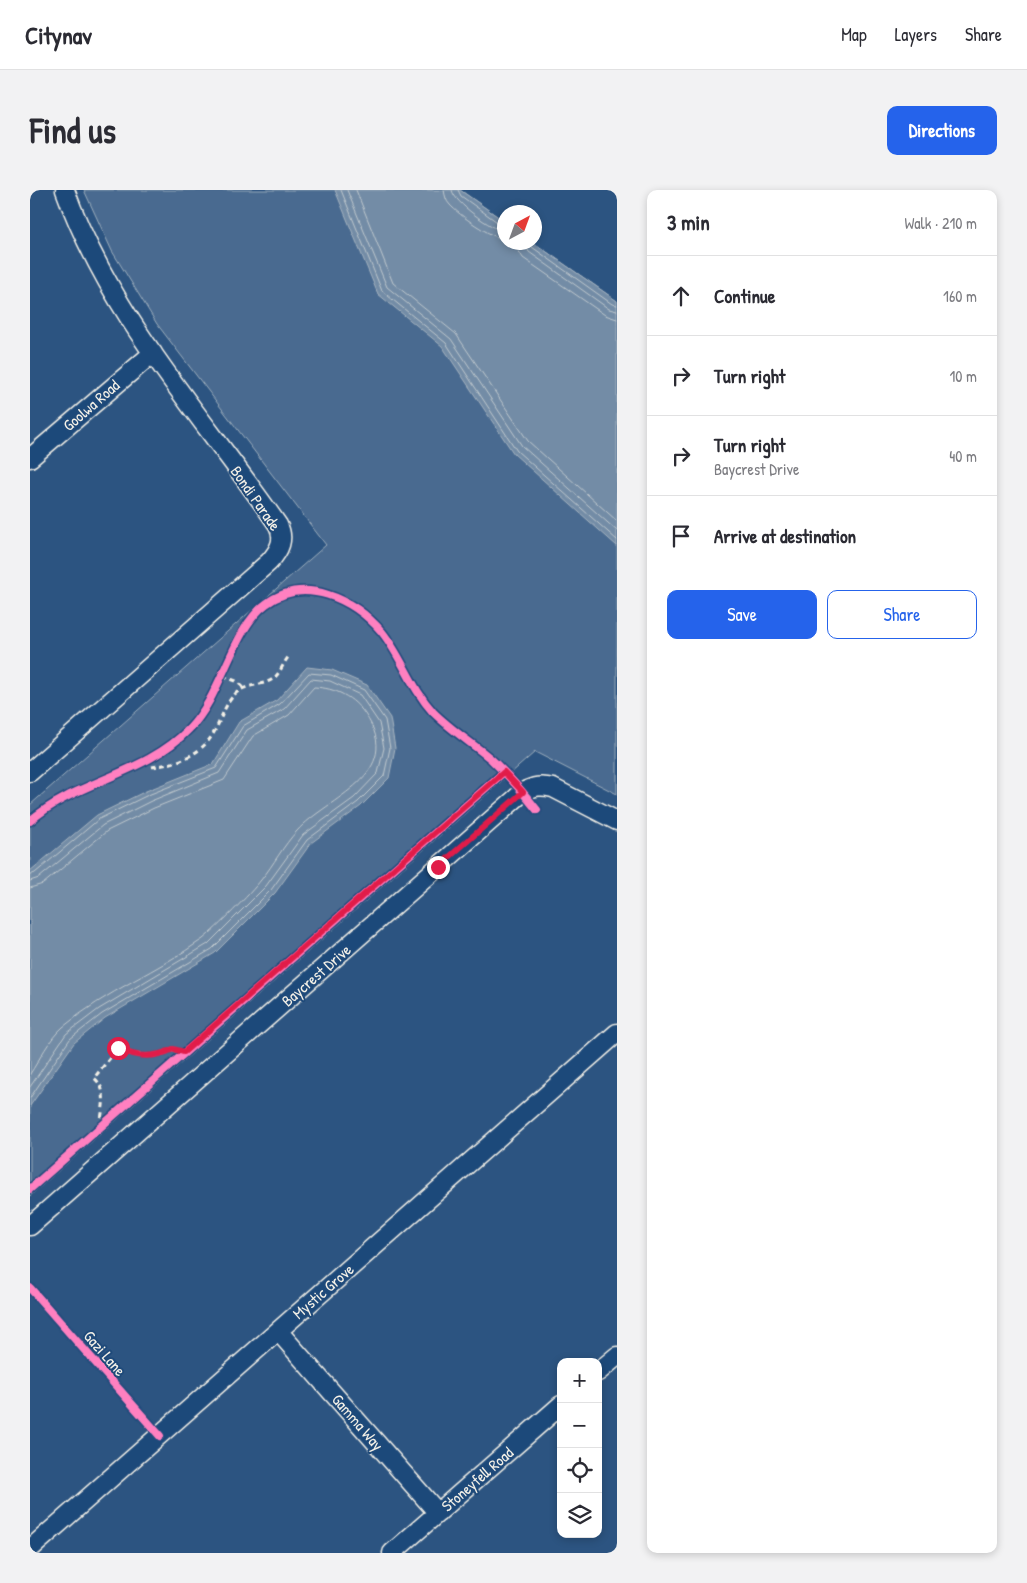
<!DOCTYPE html>
<meta charset="utf-8">
<style>
:root{--surface:#fff;--page:#f2f2f3;--text:#2b2b33;--muted:#7c7c81;--line:#e1e1e2;--accent:#2563eb}
body{margin:0;font-family:"Patrick Hand",sans-serif;background:var(--page);color:var(--text)}
.controls{position:absolute;right:15px;bottom:15px;display:grid;overflow:hidden;border-radius:10px;box-shadow:0 2px 8px #0003}
.controls button{width:45px;height:45px;display:grid;place-items:center;padding:0;border:0;border-bottom:1px solid var(--line);background:var(--surface);color:var(--text);font:25px sans-serif}
.compass{position:absolute;left:467px;top:15px;width:45px;height:45px;border-radius:50%;background:var(--surface);box-shadow:0 2px 8px #0003;rotate:41deg}
.stop{position:absolute;width:15px;height:15px;margin:-11px;border:4px solid #e11d48;border-radius:50%;background:#fff}
.stop.end{background:#e11d48;border-color:#fff;box-shadow:0 1px 5px #0008}
.list{margin:0;padding:0;list-style:none}
h2{display:flex;justify-content:space-between;align-items:center;height:65px;margin:0;padding:0 20px;font-size:21px}
h2 small{font-size:16px;font-weight:400;color:var(--muted)}
.list li{display:grid;grid-template-columns:32px 1fr auto;gap:15px;align-items:center;box-sizing:border-box;height:80px;padding:0 20px;border-top:1px solid var(--line)}
.list b{display:block;font-size:19px;white-space:nowrap}
.list p{margin:0;font-size:16px;white-space:nowrap;color:var(--muted)}
.list em{font-size:16px;font-style:normal;color:var(--muted)}
.actions{display:flex;gap:10px;padding:15px 20px}
.actions a{flex:1;padding:11px 0;border:1px solid var(--accent);border-radius:10px;text-align:center;font-size:18px;color:var(--accent)}
.actions .main{background:var(--accent);color:#fff}
.icon{flex:none;width:28px;height:28px;fill:none;stroke:currentColor;stroke-width:2;stroke-linecap:round;stroke-linejoin:round}
.map{position:relative;flex:none;width:587px;height:1363px;overflow:hidden;border-radius:10px}
header{display:flex;align-items:center;gap:30px;box-sizing:border-box;height:70px;padding:0 25px;background:var(--surface);border-bottom:1px solid var(--line)}
header strong{font-size:24px}
nav{display:flex;gap:28px;margin-inline-start:auto;font-size:18px}
.intro{display:flex;align-items:center;justify-content:space-between;box-sizing:border-box;height:120px;padding:0 30px}
h1{margin:0;font-size:35px}
.button{padding:12px 22px;border-radius:10px;background:var(--accent);color:#fff;font-size:18px;font-weight:700}
main{display:flex;gap:30px;padding:0 30px}
aside{flex:1;background:var(--surface);border-radius:10px;box-shadow:0 2px 8px #0003}
.map>svg:first-child{display:block}
</style>
<header>
<strong>Citynav</strong>
<nav><a>Map</a><a>Layers</a><a>Share</a></nav>
</header>
<div class="intro"><h1>Find us</h1><a class="button">Directions</a></div>
<main>
<div class="map">
<svg width="587" height="1363" viewBox="0 0 587 1363">
<rect width="100%" height="100%" fill="#2c5481"/>
<filter id="ink" filterUnits="userSpaceOnUse"><feTurbulence type="fractalNoise" baseFrequency=".02" numOctaves="2"/><feDisplacementMap in="SourceGraphic" scale="10" xChannelSelector="R" yChannelSelector="G"/><feConvolveMatrix kernelMatrix="1 2 1 2 8 2 1 2 1" color-interpolation-filters="sRGB"/></filter>
<g filter="url(#ink)">
<path fill="#496b90" stroke="#9eaebc" d="M54,0H430L474,31V52L504,53L587,111V604L505,562L0,1006V615L296,355L127,134L82,61Z"/>
<path fill="#738ca6" stroke="#a7b4c0" d="M305,0H430L474,31V52L504,53L587,111V356L484,264L412,156L348,104Z
M277,477L302,480L337,495L360,528L365,558L359,588L331,616L281,653L245,703L185,763L75,828L44,853L0,916V681L67,625L116,601L183,574L209,532L247,510Z"/>
<g fill="none" stroke-linecap="round" stroke-linejoin="round">
<path stroke="#c0c9ce" stroke-width="1" d="M311,0L352,101L416,153L487,261L587,350
M317,0L357,97L421,149L492,256L587,341
M326,0L363,93L426,144L498,251L587,331
M414,0C415,6 416,11 420,15C429,25 462,48 474,49
M422,0C423,12 463,40 474,41
M428,0L431,6L470,34L474,35
M486,52L488,60L493,68L575,125L587,129
M493,52L499,62L579,119L587,121
M500,52L502,57L582,114L587,115
M0,685L5,683L69,629L118,605L186,578L213,536L250,514L279,483L301,485L334,500L355,530L360,558L354,586L328,612L277,650L241,700L182,759L72,824L40,849L0,908
M0,691L9,688L73,635L121,611L189,583L217,540L254,519L281,489L300,491L330,505L349,533L354,558L348,583L324,608L273,645L236,696L178,754L69,819L36,844L0,897
M0,698L13,694L77,641L124,618L194,590L223,546L259,525L284,497C306,498 323,507 335,524C377,585 297,607 267,641C253,656 244,674 231,690C220,704 187,738 173,749C128,781 76,801 33,837C19,849 10,869 0,884"/>
<g stroke="#f4f1e8" stroke-width="21">
<path id="street" d="M0,268L123,163
M0,582L239,372C250,360 255,349 248,335C172,225 81,128 35,0
M0,1036L493,602C504,596 511,595 523,598L587,631
M248,1141L408,1323
M568,1182L587,1166
M0,1359L587,843
M362,1363L531,1215"/>
</g>
<path stroke="#f4f1e8" stroke-width="3" stroke-dasharray="5 4" stroke-linecap="butt" d="M193,486L206,491L214,498
M117,570L121,577C145,574 170,566 183,544C191,531 194,515 205,504C216,493 233,497 244,488C250,483 254,472 259,466
M70,936C72,919 79,900 64,888L88,858C106,868 125,868 143,859L154,862"/>
<use href="#street" stroke="#1f4a7a" stroke-width="18"/>
<g stroke="#1f4a7a" stroke-width="11">
<path id="cycleway" d="M0,631C47,590 115,585 159,539C192,506 202,439 236,414C274,385 324,409 352,442C372,467 381,498 403,522C421,540 442,553 461,569C478,585 493,602 507,620
M0,999L474,582
M0,1098L130,1246"/>
</g>
<use href="#cycleway" stroke="#ff80c0" stroke-width="8"/>
</g>
</g>
<g fill="none" stroke-linecap="round" stroke-linejoin="round" filter="url(#ink)">
<path stroke="#e11d48" stroke-width="6" d="M88,858C106,868 125,868 143,859L154,862L474,582L493,602L408,677"/>
</g>
<g text-anchor="middle" stroke-width="4" stroke-linejoin="round" paint-order="stroke">
<g font-size="16" fill="#f4f1e8" stroke="#1f4a7a">
<text transform="translate(61 215) rotate(-41)" y="6">Goolwa Road</text>
<text transform="translate(226 308) rotate(55)" y="6">Bondi Parade</text>
<text transform="translate(286 785) rotate(-41)" y="6">Baycrest Drive</text>
<text transform="translate(293 1101) rotate(-41)" y="6">Mystic Grove</text>
<text transform="translate(75 1163) rotate(49)" y="6">Gazi Lane</text>
<text transform="translate(328 1232) rotate(49)" y="6">Gamma Way</text>
<text transform="translate(447 1289) rotate(-41)" y="6">Stoneyfell Road</text>
</g>
</g>
</svg>
<div class="controls">
<button>+</button>
<button>−</button>
<button><svg class="icon" aria-label="locate" viewBox="0 0 24 24"><circle cx="12" cy="12" r="6"/><path d="M12 2v4M12 18v4M2 12h4M18 12h4"/></svg></button>
<button><svg class="icon" aria-label="layers" viewBox="0 0 24 24"><path d="M12 4l9 5-9 5-9-5zM3 14l9 5 9-5"/></svg></button>
</div>
<svg class="compass" viewBox="-18 -18 36 36"><path d="M0-13l5 13h-10z" fill="#e53935"/><path d="M0 13l5-13h-10z" fill="#7c7c81"/></svg>
<div class="stop" style="left:88px;top:858px"></div>
<div class="stop end" style="left:408px;top:677px"></div>
</div>
<aside>
<h2>3 min<small>Walk · 210 m</small></h2>
<ul class="list">
<li><svg class="icon" aria-label="ahead" viewBox="0 0 24 24"><path d="M12 20V5M6 11l6-6 6 6"/></svg><div><b>Continue</b></div><em>160 m</em></li>
<li><svg class="icon" aria-label="right" viewBox="0 0 24 24"><path d="M7 20v-9h11M14 6l5 5-5 5"/></svg><div><b>Turn right</b></div><em>10 m</em></li>
<li><svg class="icon" aria-label="right" viewBox="0 0 24 24"><path d="M7 20v-9h11M14 6l5 5-5 5"/></svg><div><b>Turn right</b><p>Baycrest Drive</p></div><em>40 m</em></li>
<li><svg class="icon" aria-label="arrive" viewBox="0 0 24 24"><path d="M6 21V4h12l-3 4 3 4H6"/></svg><div><b>Arrive at destination</b></div></li>
</ul>
<div class="actions"><a class="main">Save</a><a>Share</a></div>
</aside>
</main>
